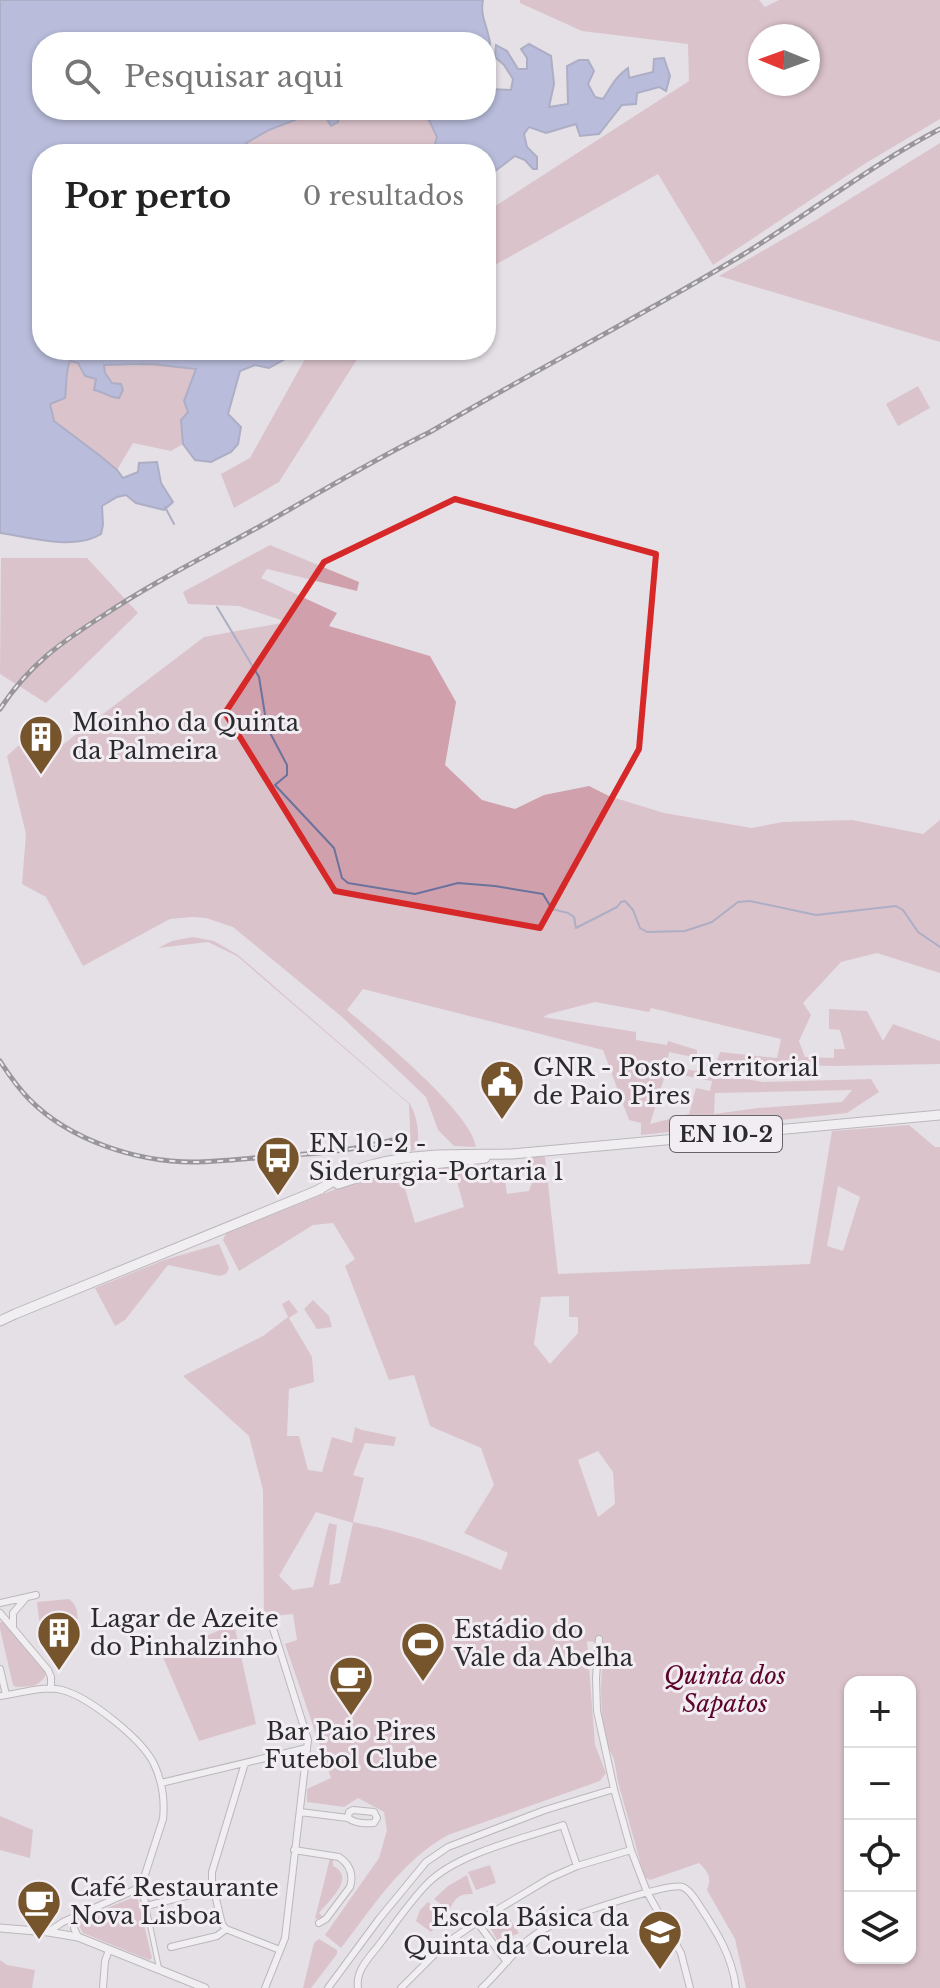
<!DOCTYPE html>
<html lang="pt">
<meta charset="utf-8">
<style>
:root{--surface:#fff;--page:#f6f6f6;--text:#222;--muted:#767676;--line:#e0e0e0}
body{margin:0;font-family:"Libre Baskerville",serif;background:var(--page);color:var(--text)}
.controls{position:absolute;right:24px;bottom:24px;display:grid;overflow:hidden;border-radius:16px;box-shadow:0 2px 6px #0004}
.controls button{width:72px;height:72px;display:grid;place-items:center;padding:0;border:0;border-bottom:2px solid var(--line);background:var(--surface);color:var(--text);font:40px sans-serif}
.compass{position:absolute;left:748px;top:24px;width:72px;height:72px;border-radius:50%;background:var(--surface);box-shadow:0 2px 6px #0004;rotate:271deg}
.list{margin:0;padding:0;list-style:none}
h2{display:flex;justify-content:space-between;align-items:center;height:104px;margin:0;padding:0 32px;font-size:34px}
h2 small{font-size:26px;font-weight:400;color:var(--muted)}
.icon{flex:none;width:44px;height:44px;fill:none;stroke:currentColor;stroke-width:2;stroke-linecap:round;stroke-linejoin:round}
.map{position:relative;flex:none;width:940px;height:1988px;overflow:hidden}
.search{position:absolute;background:var(--surface);box-shadow:0 2px 6px #0004;left:32px;top:32px;width:464px;height:88px;display:flex;align-items:center;gap:20px;box-sizing:border-box;padding:0 28px;border-radius:32px;color:var(--muted);font-size:30px}
.panel{position:absolute;background:var(--surface);box-shadow:0 2px 6px #0004;left:32px;top:144px;width:464px;height:216px;border-radius:32px}
.map>svg:first-child{display:block}
</style>
<div class="map">
<svg width="940" height="1988" viewBox="0 0 940 1988">
<rect width="100%" height="100%" fill="#e4e0e6"/>
<path fill="#d0a1ac" fill-rule="evenodd" d="M520,0H759L765,7L779,0H940V119L866,163L713,265L658,174L486,270V212L689,81L688,44L582,31L520,3ZM808,36V84H760V36Z
M338,110H406L429,119L437,137L432,154H256L246,143L269,130L315,112L327,119L331,125L338,122Z
M940,143V342L719,276L811,223Z
M310,350H363L279,482L234,508L221,474L250,458Z
M70,360C79,364 87,369 93,377C103,386 104,398 119,398L121,384L113,383L105,373L104,365L131,366L151,364L196,369L184,401L188,412L181,420L183,444L171,451L133,443L117,470L54,420L50,404L65,397C67,385 66,373 70,360Z
M918,386L930,408L898,426L886,404Z
M270,545L359,582L357,591L267,569L261,578L337,613L329,626L430,656L456,702L445,765L482,800L515,809L544,795L589,786L609,796L664,813L752,828L783,822L852,820L923,834L940,820V973L877,953L841,962L803,1003L811,1015L799,1041L805,1057L834,1058V1049H845L840,1030L829,1029V1009L867,1011L883,1041L893,1024L940,1041V1064L835,1066L716,1063L720,1052L777,1058L781,1039L651,1008L649,1012L595,1002L549,1014L543,1017L636,1032V1040L667,1045L668,1041L697,1050V1058L669,1052L667,1066L763,1082L871,1079L879,1092L847,1113L641,1135V1123L629,1120L603,1050L363,989L347,1010C376,1034 472,1113 476,1147L454,1146L438,1130L426,1097L342,1017L233,927L206,918L193,917L170,919L83,966L46,897L22,884L26,834L7,756L49,718L61,746L204,637L287,622L239,606L188,604L183,592ZM666,1072L712,1081L710,1091L696,1088L689,1114L650,1124ZM852,1090L842,1102L758,1108L714,1114L715,1093Z
M1,558H87L138,613L46,703L0,674Z
M193,937L214,941L238,955L410,1104C417,1116 420,1134 417,1148L411,1152L409,1104L237,956L208,942L158,948L172,941Z
M909,1125L935,1147H940V1988H746L735,1939L707,1890C712,1878 708,1871 699,1863L650,1880L646,1878L643,1872L618,1782L614,1759L606,1743L602,1722L601,1688L603,1643L587,1641L595,1745L606,1773L600,1781L448,1835C402,1860 373,1907 341,1948L325,1935L379,1858L387,1830L384,1812L358,1798L344,1807L307,1802V1789L331,1778L285,1644L297,1640L293,1614L264,1617L263,1490L249,1436L183,1376L263,1336L288,1317L282,1304L289,1300L298,1312L289,1318L312,1357L314,1382L289,1389L287,1436H299L308,1470L322,1472L332,1437L352,1443L355,1427L362,1430L396,1437L394,1446L365,1443L353,1475L364,1478L353,1522C405,1532 453,1549 501,1570L508,1553L464,1533L494,1485L481,1448L430,1426L414,1375L389,1380L345,1266L355,1259L333,1223L313,1225L239,1271L223,1240L226,1233L361,1179L401,1172L467,1165L470,1180L505,1179L507,1194L529,1191L533,1180L532,1157H545L558,1274L810,1264L832,1131ZM455,1174L464,1207L415,1223L404,1185ZM838,1186L860,1197L843,1251L827,1246ZM569,1296V1317H578V1333L550,1364L534,1344L541,1297ZM598,1451L613,1472L615,1504L598,1517L578,1460ZM316,1512L353,1523L340,1583L329,1585L337,1525L329,1523L313,1587L293,1590L279,1576ZM850,1682H910V1958H850Z
M219,1244L229,1268L226,1274L220,1276L168,1265L125,1320L115,1326L95,1288L164,1260Z
M313,1300L329,1316L332,1327L317,1329L304,1309Z
M69,1599C79,1607 78,1617 77,1629L66,1636L57,1625L40,1627L37,1602Z
M0,1622H5L47,1672C40,1688 31,1686 16,1687L13,1685L0,1629Z
M234,1624L256,1724L199,1741L162,1655Z
M0,1816L33,1830L30,1858L0,1850Z
M330,1858L333,1859V1866C356,1877 330,1900 319,1913L323,1917L315,1919Z
M490,1865L496,1883L476,1890L468,1872Z
M467,1875L473,1894C460,1893 454,1898 449,1911L434,1899L448,1886Z
M137,1896L152,1958L149,1960L83,1933L78,1924L82,1918Z
M428,1902L445,1915L431,1932L416,1921L420,1910Z
M507,1915L519,1933L498,1942L489,1925Z
M319,1939L337,1950V1954L311,1988H303L314,1943Z
M0,1960L7,1965L35,1970L32,1988H0Z"/>
<path fill="#8691cd" stroke="#6b729d" stroke-width="2" d="M0,0H483C480,14 486,24 489,38C493,54 487,73 491,89L511,90L513,79L504,65L495,57L496,45L507,51L518,69H527V58L521,49L529,44L551,56L554,84L549,107L568,104L567,66L579,60H588L594,71L588,84L595,97L603,99C611,87 616,76 628,68L629,78L653,72L654,59L664,58L670,76L666,91L659,87L637,93L636,104L622,105L599,134L580,136L576,124L546,133L529,127L524,134L527,147L537,157V169H533L525,160L515,156L486,178V154H432L437,137L429,120L407,110H486V42H42V110H338V122L331,126L327,119L315,112L269,130L246,143L256,154H42V253L40,255L42,256V350H291L285,359L269,368L255,365L240,371L228,414L241,427L238,444L231,452L211,462L195,460L183,444L181,420L188,412L184,401L196,369L151,364L104,365L105,373L112,383L121,384L123,390L119,398C110,398 104,392 94,390L96,379L85,376L78,363L70,361C65,373 67,385 65,398L50,404L54,421L99,455L117,470L123,478L138,472L139,463L157,462L161,483L173,502L164,510L136,503L126,495L117,497L102,506L103,525L101,534C75,551 30,537 0,533Z"/>
<g fill="none" stroke-linecap="round" stroke-linejoin="round">
<path stroke="#6b729d" stroke-width="2" d="M165,507L174,524
M217,607L259,677L267,727L287,765V775L275,785L334,848L342,878L348,883L415,894L458,883L495,886L543,894L552,909L568,913L574,917L576,928L617,907L621,902L625,901L633,910L640,928L647,932L685,931L712,922L738,902L750,901L816,915L896,906L903,910L918,932L940,947"/>
<g stroke="#8a868b" stroke-width="6">
<path id="pedestrian" d="M146,1906L159,1968"/>
</g>
<g stroke="#8a868b" stroke-width="8">
<path id="minor" d="M0,1603L36,1595
M0,1613L48,1670L51,1677V1689
M13,1626V1613L25,1599
M599,1639L596,1678L597,1711L614,1789L631,1850L647,1892L681,1953L690,1988
M0,1669L6,1695
M0,1696C19,1694 43,1685 62,1690C89,1697 142,1739 154,1764C162,1781 165,1800 163,1819L141,1887
M245,1763L212,1872V1882L222,1924L226,1929L280,1950
M161,1783L307,1748
M300,1812L348,1818C354,1823 366,1824 374,1823L377,1818L374,1812L353,1810L349,1812L348,1818
M294,1850L339,1857C349,1864 354,1874 350,1887L326,1919L319,1923
M141,1887L146,1906L214,1889
M75,1916L74,1928L78,1937
M477,1922L507,1962
M48,1932L63,1922L141,1887
M171,1947L217,1936L226,1929
M103,1988L105,1961L109,1950
M265,1988L285,1938L308,1740L271,1622
M328,1988L379,1919L426,1862L448,1847L545,1810L614,1789
M358,1988C355,1969 372,1955 382,1941C397,1921 411,1900 428,1883C458,1853 522,1839 563,1825L577,1866
M401,1988L445,1944L477,1922L550,1878L577,1866L631,1850
M482,1988C498,1973 512,1954 528,1940C538,1932 549,1926 560,1921C578,1914 669,1882 683,1887C690,1890 695,1899 699,1905C717,1932 732,1956 736,1988"/>
</g>
<g stroke="#8a868b" stroke-width="9">
<path id="tertiary" d="M0,1928L48,1932L78,1937L205,1988"/>
</g>
<g stroke="#8a868b" stroke-width="11">
<path id="primary" d="M338,1184L369,1174L416,1166L485,1158
M318,1190C336,1180 354,1169 375,1164C420,1152 466,1155 512,1154L940,1115
M0,1321L15,1314L321,1189"/>
</g>
<use href="#pedestrian" stroke="#fff" stroke-width="4"/>
<use href="#minor" stroke="#fff" stroke-width="6"/>
<use href="#tertiary" stroke="#fff" stroke-width="7"/>
<use href="#primary" stroke="#fff" stroke-width="9"/>
<g stroke="#3e3d3f" stroke-width="5">
<path id="rail" d="M0,709C29,665 60,643 104,615C155,581 210,554 264,524C319,493 373,460 430,432C534,371 641,316 744,254C810,213 871,165 940,129
M0,1061C9,1075 18,1088 30,1100C70,1140 136,1162 193,1162C217,1162 242,1159 266,1157C312,1154 356,1151 400,1138"/>
</g>
<use href="#rail" stroke="#f2edf3" stroke-width="2" stroke-dasharray="6" stroke-linecap="butt"/>
</g>
<path d="M0 0H940V1988H0ZM455,499L656,554L639,749L540,928L335,891L225,713L324,562Z" fill="#e4e0e6" fill-opacity=".55" fill-rule="evenodd"/>
<path fill="none" stroke="#d62828" stroke-width="6" stroke-linejoin="round" d="M455,499L656,554L639,749L540,928L335,891L225,713L324,562Z"/>
<defs>
<g id="building-pin" transform="scale(2.3)"><path d="M0 17L-7.5 6A9.5 9.5 0 1 1 7.5 6Z" fill="#76542c" stroke="#f2edf3"/><path d="M-4-6H4V6H1V3H-1V6H-4ZM-2.5-4.3h1.7v1.8h-1.7ZM.8-4.3h1.7v1.8H.8ZM-2.5-1h1.7V.8h-1.7ZM.8-1h1.7V.8H.8Z" fill="#fff"/></g>
<g id="civic-pin" transform="scale(2.3)"><path d="M0 17L-7.5 6A9.5 9.5 0 1 1 7.5 6Z" fill="#76542c" stroke="#f2edf3"/><path d="M-.6-6.5H3V-4.5H.6V-3L4-1V1h2V6H-6V1h2V-1L-.6-3ZM-1.2 2.5V6h2.4V2.5Z" fill="#fff"/></g>
<g id="bus-pin" transform="scale(2.3)"><path d="M0 17L-7.5 6A9.5 9.5 0 1 1 7.5 6Z" fill="#76542c" stroke="#f2edf3"/><path d="M-5-6H5V4H4V6H2V4H-2V6H-4V4H-5ZM-3.5-4V0h7V-4ZM-3.5 1.2v1.5H-2V1.2ZM2 1.2v1.5H3.5V1.2Z" fill="#fff"/></g>
<g id="stadium-pin" transform="scale(2.3)"><path d="M0 17L-7.5 6A9.5 9.5 0 1 1 7.5 6Z" fill="#76542c" stroke="#f2edf3"/><path d="M0-5a6.5 5 0 1 0 0 10a6.5 5 0 1 0 0-10ZM-3.5-1.8h7v3.6h-7Z" fill="#fff"/></g>
<g id="cafe-pin" transform="scale(2.3)"><path d="M0 17L-7.5 6A9.5 9.5 0 1 1 7.5 6Z" fill="#76542c" stroke="#f2edf3"/><path d="M-5.5-4.5H6V0H3Q3 3.5 0 3.5H-2.5Q-5.5 3.5-5.5 0ZM3-3.2v2h1.7v-2ZM-6 4.5H4V6H-6Z" fill="#fff"/></g>
<g id="school-pin" transform="scale(2.3)"><path d="M0 17L-7.5 6A9.5 9.5 0 1 1 7.5 6Z" fill="#76542c" stroke="#f2edf3"/><path d="M0-5L7-2L0 1L-7-2ZM-4 1L0 2.5L4 1V4Q0 6-4 4Z" fill="#fff"/></g>
</defs>
<g fill-rule="evenodd">
<use href="#building-pin" x="41" y="737"/>
<use href="#civic-pin" x="502" y="1082"/>
<use href="#bus-pin" x="278" y="1158"/>
<use href="#building-pin" x="59" y="1633"/>
<use href="#stadium-pin" x="423" y="1644"/>
<use href="#cafe-pin" x="351" y="1678"/>
<use href="#cafe-pin" x="39" y="1902"/>
<use href="#school-pin" x="660" y="1932"/>
</g>
<g text-anchor="middle" stroke-width="6" stroke-linejoin="round" paint-order="stroke">
<rect fill="#f2edf3" stroke="#676468" stroke-width="2" x="670" y="1116" width="112" height="36" rx="6"/>
<g font-size="22" font-weight="bold" fill="#2b2a2c">
<text x="726" y="1142">EN 10-2</text>
</g>
<g font-size="24" fill="#2b2a2c" stroke="#f2edf3" text-anchor="start">
<text x="72" y="731">Moinho da Quinta<tspan x="72" dy="28">da Palmeira</tspan></text>
<text x="533" y="1076">GNR - Posto Territorial<tspan x="533" dy="28">de Paio Pires</tspan></text>
<text x="309" y="1152">EN 10-2 -<tspan x="309" dy="28">Siderurgia-Portaria 1</tspan></text>
<text x="90" y="1627">Lagar de Azeite<tspan x="90" dy="28">do Pinhalzinho</tspan></text>
<text x="454" y="1638">Estádio do<tspan x="454" dy="28">Vale da Abelha</tspan></text>
<text x="351" y="1740" text-anchor="middle">Bar Paio Pires<tspan x="351" dy="28">Futebol Clube</tspan></text>
<text x="70" y="1896">Café Restaurante<tspan x="70" dy="28">Nova Lisboa</tspan></text>
<text x="629" y="1926" text-anchor="end">Escola Básica da<tspan x="629" dy="28">Quinta da Courela</tspan></text>
</g>
<g font-size="24" font-style="italic" fill="#5c042a" stroke="#f2edf3">
<text x="725" y="1684">Quinta dos<tspan x="725" dy="28">Sapatos</tspan></text>
</g>
</g>
</svg>
<div class="controls">
<button>+</button>
<button>−</button>
<button><svg class="icon" aria-label="locate" viewBox="0 0 24 24"><circle cx="12" cy="12" r="6"/><path d="M12 2v4M12 18v4M2 12h4M18 12h4"/></svg></button>
<button><svg class="icon" aria-label="layers" viewBox="0 0 24 24"><path d="M12 4l9 5-9 5-9-5zM3 14l9 5 9-5"/></svg></button>
</div>
<svg class="compass" viewBox="-18 -18 36 36"><path d="M0-13l5 13h-10z" fill="#e53935"/><path d="M0 13l5-13h-10z" fill="#767676"/></svg>
<div class="search"><svg class="icon" aria-label="search" viewBox="0 0 24 24"><circle cx="10" cy="10" r="6"/><path d="M15 15l6 6"/></svg>Pesquisar aqui</div>
<section class="panel">
<h2>Por perto<small>0 resultados</small></h2>
<ul class="list">
</ul>
</section>
</div>
